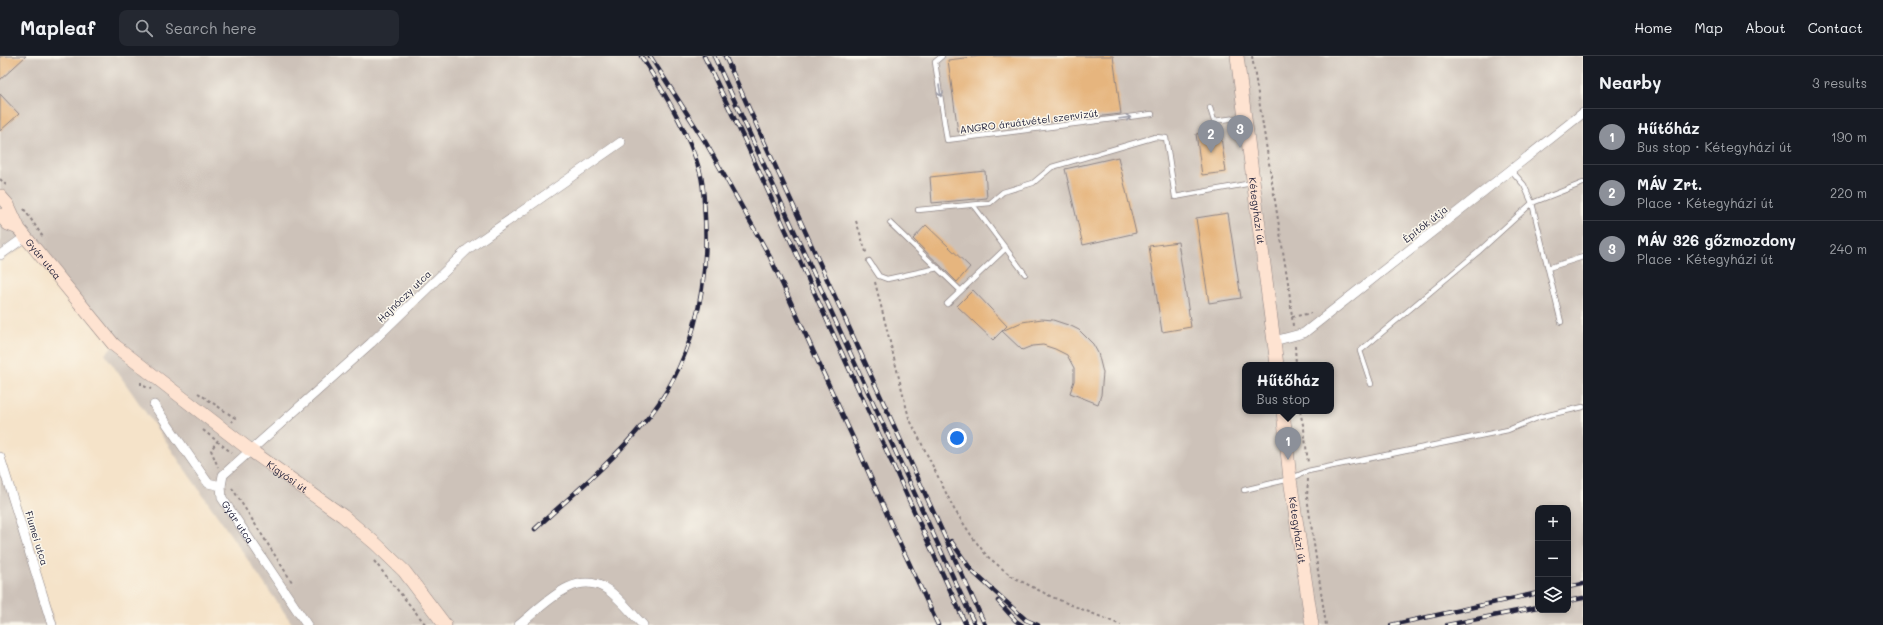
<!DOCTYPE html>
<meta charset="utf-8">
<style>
:root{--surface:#171b24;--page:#242831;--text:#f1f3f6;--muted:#9ea1a6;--line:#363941;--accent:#8c9099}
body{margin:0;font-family:Mali,sans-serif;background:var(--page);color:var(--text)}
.controls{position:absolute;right:12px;bottom:12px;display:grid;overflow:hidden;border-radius:8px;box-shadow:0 2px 6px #0003}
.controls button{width:36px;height:36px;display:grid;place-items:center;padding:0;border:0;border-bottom:1px solid var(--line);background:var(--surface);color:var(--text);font:20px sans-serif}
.you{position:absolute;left:957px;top:382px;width:14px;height:14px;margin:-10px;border:3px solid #fff;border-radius:50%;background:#1a73e8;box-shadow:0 0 0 6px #1a73e833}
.badge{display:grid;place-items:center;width:26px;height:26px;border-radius:50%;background:var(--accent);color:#fff;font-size:13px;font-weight:700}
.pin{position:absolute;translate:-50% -33px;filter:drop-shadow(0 1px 2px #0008)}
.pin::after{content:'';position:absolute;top:21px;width:14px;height:12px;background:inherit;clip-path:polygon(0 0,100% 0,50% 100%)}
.popup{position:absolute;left:1242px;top:306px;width:92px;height:52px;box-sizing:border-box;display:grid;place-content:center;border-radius:8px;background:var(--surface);filter:drop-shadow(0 1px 3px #0005);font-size:13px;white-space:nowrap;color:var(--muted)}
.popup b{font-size:15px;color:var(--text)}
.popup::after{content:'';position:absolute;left:50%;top:100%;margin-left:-8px;border:8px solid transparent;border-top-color:var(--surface)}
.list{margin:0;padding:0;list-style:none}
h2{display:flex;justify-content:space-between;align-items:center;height:52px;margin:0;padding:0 16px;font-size:17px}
h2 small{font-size:13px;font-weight:400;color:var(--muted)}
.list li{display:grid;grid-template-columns:26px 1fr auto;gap:12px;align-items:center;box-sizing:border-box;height:56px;padding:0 16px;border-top:1px solid var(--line)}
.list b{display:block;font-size:15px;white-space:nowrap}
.list p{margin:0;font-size:13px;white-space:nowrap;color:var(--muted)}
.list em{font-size:13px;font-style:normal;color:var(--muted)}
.icon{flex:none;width:22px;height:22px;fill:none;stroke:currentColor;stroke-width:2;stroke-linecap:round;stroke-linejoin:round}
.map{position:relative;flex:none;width:1583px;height:569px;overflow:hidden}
header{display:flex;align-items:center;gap:24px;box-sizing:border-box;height:56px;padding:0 20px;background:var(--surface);border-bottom:1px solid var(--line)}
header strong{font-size:19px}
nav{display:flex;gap:22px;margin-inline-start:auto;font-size:14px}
.search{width:280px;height:36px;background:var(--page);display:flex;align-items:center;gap:10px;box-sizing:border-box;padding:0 14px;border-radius:8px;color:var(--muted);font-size:15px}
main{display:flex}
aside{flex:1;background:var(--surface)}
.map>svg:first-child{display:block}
</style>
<header>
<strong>Mapleaf</strong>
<div class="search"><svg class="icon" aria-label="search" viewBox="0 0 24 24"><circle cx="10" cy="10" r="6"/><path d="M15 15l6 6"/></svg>Search here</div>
<nav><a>Home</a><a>Map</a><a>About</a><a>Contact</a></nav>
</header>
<main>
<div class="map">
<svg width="1583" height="569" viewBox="0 0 1583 569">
<rect width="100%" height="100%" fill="#fbf7ec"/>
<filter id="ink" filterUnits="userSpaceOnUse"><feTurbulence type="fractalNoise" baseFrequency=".025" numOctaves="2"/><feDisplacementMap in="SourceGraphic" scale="8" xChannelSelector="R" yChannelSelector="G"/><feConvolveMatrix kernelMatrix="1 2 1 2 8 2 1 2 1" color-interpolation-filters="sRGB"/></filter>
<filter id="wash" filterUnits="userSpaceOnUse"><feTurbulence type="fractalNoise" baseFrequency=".012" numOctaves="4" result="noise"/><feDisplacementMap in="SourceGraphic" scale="16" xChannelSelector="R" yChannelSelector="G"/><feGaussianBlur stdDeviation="0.9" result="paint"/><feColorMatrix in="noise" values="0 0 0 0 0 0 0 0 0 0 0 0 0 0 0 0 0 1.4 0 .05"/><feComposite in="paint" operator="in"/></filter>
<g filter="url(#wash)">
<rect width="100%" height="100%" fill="#f5e3c9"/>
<path fill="#cdc2b9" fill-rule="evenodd" d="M0,0H1583V569H293L105,298L114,289L31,186L0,206ZM1245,309H1331V355H1245ZM1538,452H1568V554H1538Z
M0,397L55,569H0Z"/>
<g id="blocks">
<path fill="#e6b57e" d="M0,0H26L0,24Z
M981,0H1113L1121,58L958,76L948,4Z
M0,38L19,58L0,75Z
M1220,74L1226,116L1202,119L1196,78Z
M1118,101L1136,177L1083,189L1065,113Z
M985,115L987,142L932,147L930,121Z
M1228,157L1241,242L1209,247L1196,162Z
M926,169L970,211L957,226L913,183Z
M1178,186L1191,271L1162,276L1149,190Z
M973,234L1007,270L993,284L957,250Z
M1042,263L1053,264L1071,270L1079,274L1093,288L1098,297L1103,317L1101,339L1098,348L1070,337L1074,325V312L1067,299L1055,293L1043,289L1032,290L1022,294L1002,275L1022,266Z"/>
</g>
</g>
<g filter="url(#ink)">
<use href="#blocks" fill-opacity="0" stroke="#8c8282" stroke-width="1"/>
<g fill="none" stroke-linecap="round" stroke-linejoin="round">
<g stroke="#8c8282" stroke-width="6">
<path id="lane" d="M942,0L935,6L947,84L1152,58
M1210,52L1214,65L1244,61
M1511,114L1524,129L1532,147L1561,266
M973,149L1025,218
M918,154L990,147L1003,136L1033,127L1052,111L1155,81L1166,82L1175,141L1252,127
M890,167L961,235
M869,205L879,220L887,223L938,212
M1548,212L1583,201
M947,248L1006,192
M1371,328L1360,295L1478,196L1532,147L1583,127
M1244,434L1290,423L1308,415L1508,374L1540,361L1583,351"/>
</g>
<g stroke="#8c8282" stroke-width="10">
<g id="street">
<path d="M0,199L25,181"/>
<path d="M1274,285L1304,277L1583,57"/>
<path id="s1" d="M154,349L208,427L221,430L222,442L307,569"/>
<path d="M0,401L52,569"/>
<path d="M221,430L223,419L371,287L468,193L621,86"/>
<path d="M519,569C543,550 576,511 608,534C621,543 632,558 643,569"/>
</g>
</g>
<g stroke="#8c8282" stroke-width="14">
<g id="secondary">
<path id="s2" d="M1237,0L1277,309"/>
<path id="s3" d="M0,140L8,149L19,173L114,289L250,394L343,460L376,488L404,515L445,569"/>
<path d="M0,159L8,168L18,172"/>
<path id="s4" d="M1283,355L1290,423L1312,569"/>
</g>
</g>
<path stroke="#8c8282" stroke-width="2" stroke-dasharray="3 3" stroke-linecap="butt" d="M1252,0L1289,233L1293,270
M0,123L6,129
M24,153L43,181
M856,165L867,199
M875,226L909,362L954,453L973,482L987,500L1011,520L1052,541L1121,569
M1292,261L1311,257
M1295,290L1296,309
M141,326V329L151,333
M198,337L235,362L232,366
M1300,355L1304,373L1308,407
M203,374L232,397
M218,384L211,394L218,411
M1308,423L1307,441L1326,569
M232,432L292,526
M374,505L426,569"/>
<use href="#lane" stroke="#fff" stroke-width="4.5"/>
<use href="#street" stroke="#fff" stroke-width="9"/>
<use href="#secondary" stroke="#fee3d1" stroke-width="13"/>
<g stroke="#22223b" stroke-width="4.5">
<path id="rail" d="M650,0L706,87L770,201L860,397L896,479L938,569
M704,0L746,87L966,569
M714,0L975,569
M725,0L985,569
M535,473C572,439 611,407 643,368C692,311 709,234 705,161C704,146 704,130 700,116C688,74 664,37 641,0
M951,485L972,515L1026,564L1038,569
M1568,531L1583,528
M998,545L1016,565L1022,569
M1568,545L1583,542
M1391,569L1538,537
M1447,569L1538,551"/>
</g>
<use href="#rail" stroke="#fbf7ec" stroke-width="3" stroke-dasharray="9" stroke-linecap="butt"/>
</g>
<defs><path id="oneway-shaft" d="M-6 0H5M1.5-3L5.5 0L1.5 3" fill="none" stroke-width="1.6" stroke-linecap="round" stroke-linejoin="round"/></defs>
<g stroke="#9c9ca7">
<use href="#oneway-shaft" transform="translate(940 35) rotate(81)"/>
<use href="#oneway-shaft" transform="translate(1125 62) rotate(-7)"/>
</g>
</g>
<g text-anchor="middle" stroke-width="3" stroke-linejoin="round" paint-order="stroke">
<g font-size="10" fill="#22223b" stroke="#fbf7ec">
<text transform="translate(1029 65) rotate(-7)" y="4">ANGRO áruátvétel szervizút</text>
<text dy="4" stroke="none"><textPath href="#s2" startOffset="156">Kétegyházi út</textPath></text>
<text transform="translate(1425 168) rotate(-38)" y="4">Építők útja</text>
<text dy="4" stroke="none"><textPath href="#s3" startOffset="77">Gyár utca</textPath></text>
<text transform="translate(404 240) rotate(-44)" y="4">Hajnóczy utca</text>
<text dy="4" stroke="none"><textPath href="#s3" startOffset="406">Kígyósi út</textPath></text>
<text dy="4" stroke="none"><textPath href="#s1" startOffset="149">Gyár utca</textPath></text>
<text dy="4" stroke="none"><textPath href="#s4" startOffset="120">Kétegyházi út</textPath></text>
<text transform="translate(37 482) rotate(73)" y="4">Fiumei utca</text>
</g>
</g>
</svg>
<div class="controls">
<button>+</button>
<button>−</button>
<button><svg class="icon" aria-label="layers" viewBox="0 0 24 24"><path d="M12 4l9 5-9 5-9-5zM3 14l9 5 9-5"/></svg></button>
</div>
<div class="you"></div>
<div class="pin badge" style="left:1288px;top:404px">1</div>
<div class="popup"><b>Hűtőház</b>Bus stop</div>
<div class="pin badge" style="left:1211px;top:97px">2</div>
<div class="pin badge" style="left:1240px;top:92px">3</div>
</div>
<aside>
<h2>Nearby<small>3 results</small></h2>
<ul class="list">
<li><span class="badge">1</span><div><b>Hűtőház</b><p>Bus stop · Kétegyházi út</p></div><em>190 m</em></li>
<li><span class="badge">2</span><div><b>MÁV Zrt.</b><p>Place · Kétegyházi út</p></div><em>220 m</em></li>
<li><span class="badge">3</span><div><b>MÁV 326 gőzmozdony</b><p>Place · Kétegyházi út</p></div><em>240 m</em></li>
</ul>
</aside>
</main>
